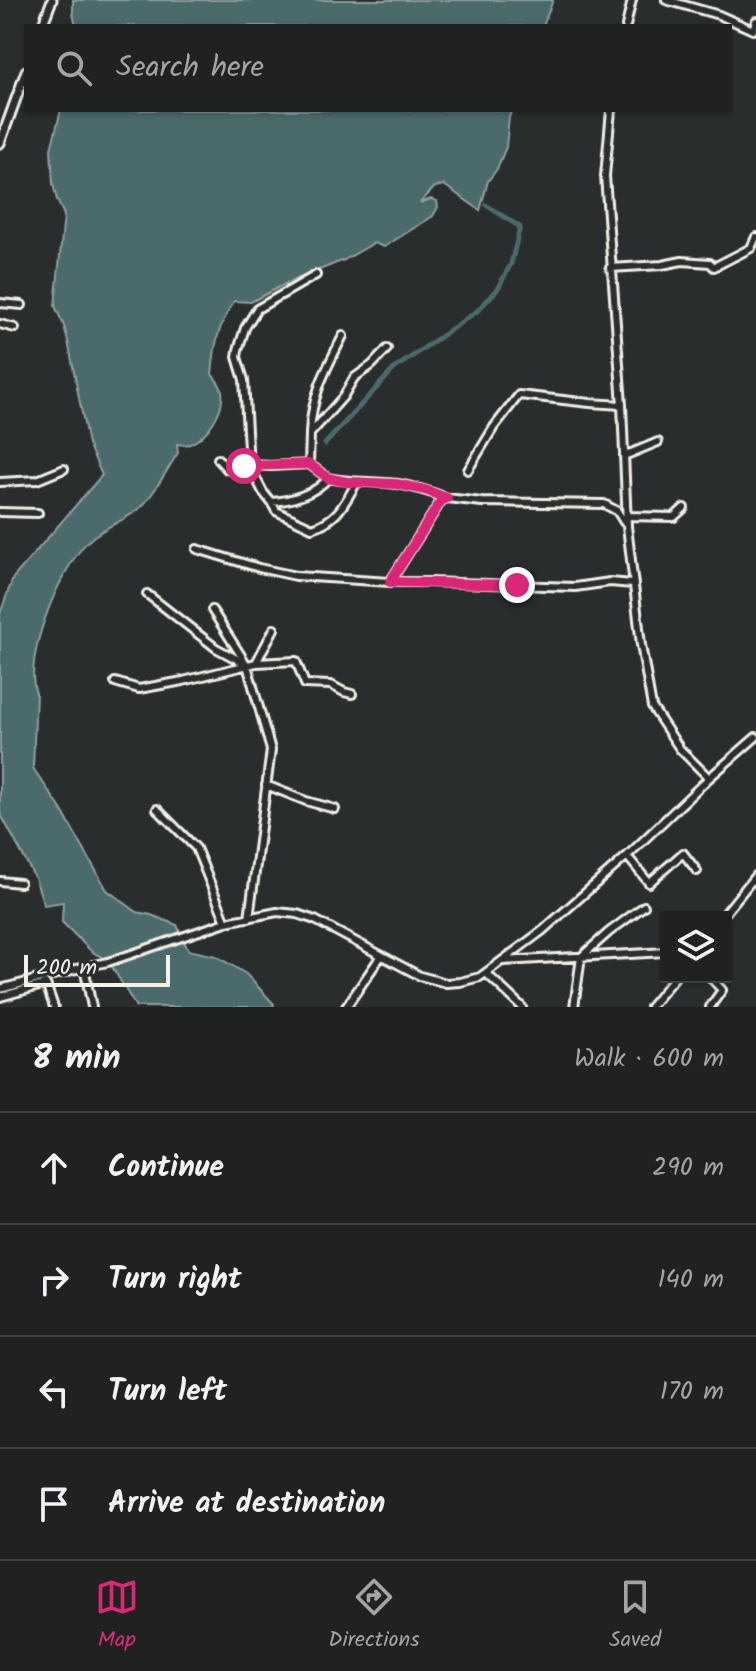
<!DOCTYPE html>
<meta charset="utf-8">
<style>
:root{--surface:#202222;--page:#282a2a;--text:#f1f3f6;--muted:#a2a4a5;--line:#3d3f40;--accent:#db2777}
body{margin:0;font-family:Kalam,sans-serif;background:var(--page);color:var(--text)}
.controls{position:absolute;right:24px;bottom:24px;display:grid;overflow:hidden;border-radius:0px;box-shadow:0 2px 6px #0004}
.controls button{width:72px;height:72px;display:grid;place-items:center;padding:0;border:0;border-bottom:2px solid var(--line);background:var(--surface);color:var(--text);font:40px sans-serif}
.scale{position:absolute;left:24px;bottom:20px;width:146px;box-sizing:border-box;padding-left:8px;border:4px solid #f4f1e8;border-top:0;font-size:22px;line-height:28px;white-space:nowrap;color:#f4f1e8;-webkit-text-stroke:6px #2a2d2e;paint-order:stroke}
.stop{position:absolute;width:24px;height:24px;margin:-18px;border:6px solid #db2777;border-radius:50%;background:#fff}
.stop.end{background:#db2777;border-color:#fff;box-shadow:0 2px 8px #0008}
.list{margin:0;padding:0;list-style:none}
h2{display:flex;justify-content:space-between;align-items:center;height:104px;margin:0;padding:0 32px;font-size:34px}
h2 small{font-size:26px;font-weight:400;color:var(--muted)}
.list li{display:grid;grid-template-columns:52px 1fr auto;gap:24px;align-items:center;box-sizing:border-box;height:112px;padding:0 32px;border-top:2px solid var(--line)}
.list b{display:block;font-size:30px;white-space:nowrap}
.list em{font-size:26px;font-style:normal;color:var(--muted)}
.icon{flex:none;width:44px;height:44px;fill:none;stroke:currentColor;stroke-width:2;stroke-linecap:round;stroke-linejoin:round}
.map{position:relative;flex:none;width:756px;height:1007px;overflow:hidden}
.search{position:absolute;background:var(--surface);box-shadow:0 2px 6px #0004;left:24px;right:24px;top:24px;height:88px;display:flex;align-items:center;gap:20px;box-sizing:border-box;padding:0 28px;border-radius:0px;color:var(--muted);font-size:30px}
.sheet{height:552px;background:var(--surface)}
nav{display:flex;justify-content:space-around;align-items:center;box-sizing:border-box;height:112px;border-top:2px solid var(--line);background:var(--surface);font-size:22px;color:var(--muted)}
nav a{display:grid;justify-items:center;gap:4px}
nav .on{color:var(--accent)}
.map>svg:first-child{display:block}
</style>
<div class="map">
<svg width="756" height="1007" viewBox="0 0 756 1007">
<rect width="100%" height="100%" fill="#2a2d2e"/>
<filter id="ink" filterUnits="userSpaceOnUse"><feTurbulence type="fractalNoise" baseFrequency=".0125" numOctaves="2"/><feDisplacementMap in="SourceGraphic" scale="16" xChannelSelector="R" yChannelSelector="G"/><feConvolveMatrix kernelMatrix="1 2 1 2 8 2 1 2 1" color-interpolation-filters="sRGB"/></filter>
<g filter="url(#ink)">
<path fill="#4c6a6c" stroke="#8fa09e" stroke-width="2" d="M73,0H553L543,26H76L73,13Z
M61,110H512L509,117L506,147L497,169L488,181L480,210L444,185L435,187L420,203L431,199L437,201L438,207L433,216L384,247L374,243L344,260L287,283L251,302L234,301C217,329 215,342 212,374C216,380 221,384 222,391C225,410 207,437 190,444C186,445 182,445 177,444L178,453C169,466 151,500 140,508C126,520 107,526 93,537C63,559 22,658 36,693L33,768L61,809L107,890L137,912L151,915L177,925L188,950L216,956L246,974L274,1004L273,1007H136L108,960L92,952L62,922L63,902L44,905L35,878L0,813V614L13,578L102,475L88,444L68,341L64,326L55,306L64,215L57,200L53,184L51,149Z"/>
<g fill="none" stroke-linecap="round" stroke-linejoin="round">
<path stroke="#4c6a6c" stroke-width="5" d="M325,444L394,369L477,311L497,290L511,264L520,227L486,205"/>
<g stroke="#f4f1e8" stroke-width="12">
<path id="minor" d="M666,0L719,15L753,30L756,21
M626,26L632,0
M611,110L605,176L622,405L627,526L641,645L652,707L680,749L709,778
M610,268L662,265L682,261L710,263L714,267L751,248L756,237
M316,275L257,309L245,328L238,350L237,357L244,380L249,465L263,492L271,502C290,501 316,494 328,478C351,483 374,481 398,484C415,487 431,492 447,498
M0,303L22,305
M0,324L15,328
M310,434C311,396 326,369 343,336
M624,456L658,442
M218,459L227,469L232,471L249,465L271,466L309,464L328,478
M309,464L310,434L343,397L354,378L372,365L387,349
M468,470L494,427L519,395L590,403L622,405
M0,482L37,480L64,469
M271,502L276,511L312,528C338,520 344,504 357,482
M0,512L38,513
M626,516L674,517L684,508
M197,549L259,568L296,576L390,582H430L575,587L610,582L633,584
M390,582L441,501L447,498L482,502L604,504L617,511L624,522
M147,594L216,648L244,663
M212,610L247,665L271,750L249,918
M256,663L274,629
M115,682L139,689L183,681L256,663L296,661L305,684L331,685L344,692L352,694
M266,785L306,801L335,809
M157,809L196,848L226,922
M627,856L649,883L683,853L697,871
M0,881L20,883
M722,917L756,875
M503,961L666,952
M84,967L92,1007
M486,973L522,1007
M710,977L722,990L710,1007
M0,989L84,967L108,962L226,922L277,912L297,914L315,920L420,976L446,983L460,982L480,977L542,931L627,856L709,778L756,737
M0,997L46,984L54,1007
M346,1007L381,956
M574,1007L581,957L609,932L644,906
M650,1007L675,977"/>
</g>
<g stroke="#f4f1e8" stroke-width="13">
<path id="major" d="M42,26L52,0
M0,143L26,71"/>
</g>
<use href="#minor" stroke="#2a2d2e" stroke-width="6"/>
<use href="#major" stroke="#2a2d2e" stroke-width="7"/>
</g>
</g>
<g fill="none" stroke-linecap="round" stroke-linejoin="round" filter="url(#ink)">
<path stroke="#db2777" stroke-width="10" d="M244,466L309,464L328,478L346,482L396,484L425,490L447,498L441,501L390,582L517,585"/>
</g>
</svg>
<div class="controls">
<button><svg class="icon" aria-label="layers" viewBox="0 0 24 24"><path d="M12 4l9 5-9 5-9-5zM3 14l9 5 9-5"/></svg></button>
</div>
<div class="scale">200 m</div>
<div class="stop" style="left:244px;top:466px"></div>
<div class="stop end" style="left:517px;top:585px"></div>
<div class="search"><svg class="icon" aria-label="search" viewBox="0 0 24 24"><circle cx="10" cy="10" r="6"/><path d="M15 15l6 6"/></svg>Search here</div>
</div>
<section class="sheet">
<h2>8 min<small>Walk · 600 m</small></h2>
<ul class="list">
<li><svg class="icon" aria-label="ahead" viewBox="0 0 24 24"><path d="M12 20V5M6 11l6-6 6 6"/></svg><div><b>Continue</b></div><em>290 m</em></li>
<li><svg class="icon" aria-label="right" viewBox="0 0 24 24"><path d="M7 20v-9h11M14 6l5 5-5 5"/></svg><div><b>Turn right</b></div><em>140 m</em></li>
<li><svg class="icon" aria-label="left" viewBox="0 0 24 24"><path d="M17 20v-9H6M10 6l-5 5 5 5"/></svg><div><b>Turn left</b></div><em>170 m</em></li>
<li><svg class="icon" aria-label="arrive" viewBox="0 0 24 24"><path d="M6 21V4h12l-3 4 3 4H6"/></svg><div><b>Arrive at destination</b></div></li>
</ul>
</section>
<nav>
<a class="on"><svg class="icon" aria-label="map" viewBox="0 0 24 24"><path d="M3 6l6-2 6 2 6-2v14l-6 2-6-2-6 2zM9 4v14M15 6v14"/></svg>Map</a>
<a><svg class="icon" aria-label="directions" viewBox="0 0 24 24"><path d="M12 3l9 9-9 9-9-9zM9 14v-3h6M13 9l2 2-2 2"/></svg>Directions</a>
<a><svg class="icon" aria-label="saved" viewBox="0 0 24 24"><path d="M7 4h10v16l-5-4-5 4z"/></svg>Saved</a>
</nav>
